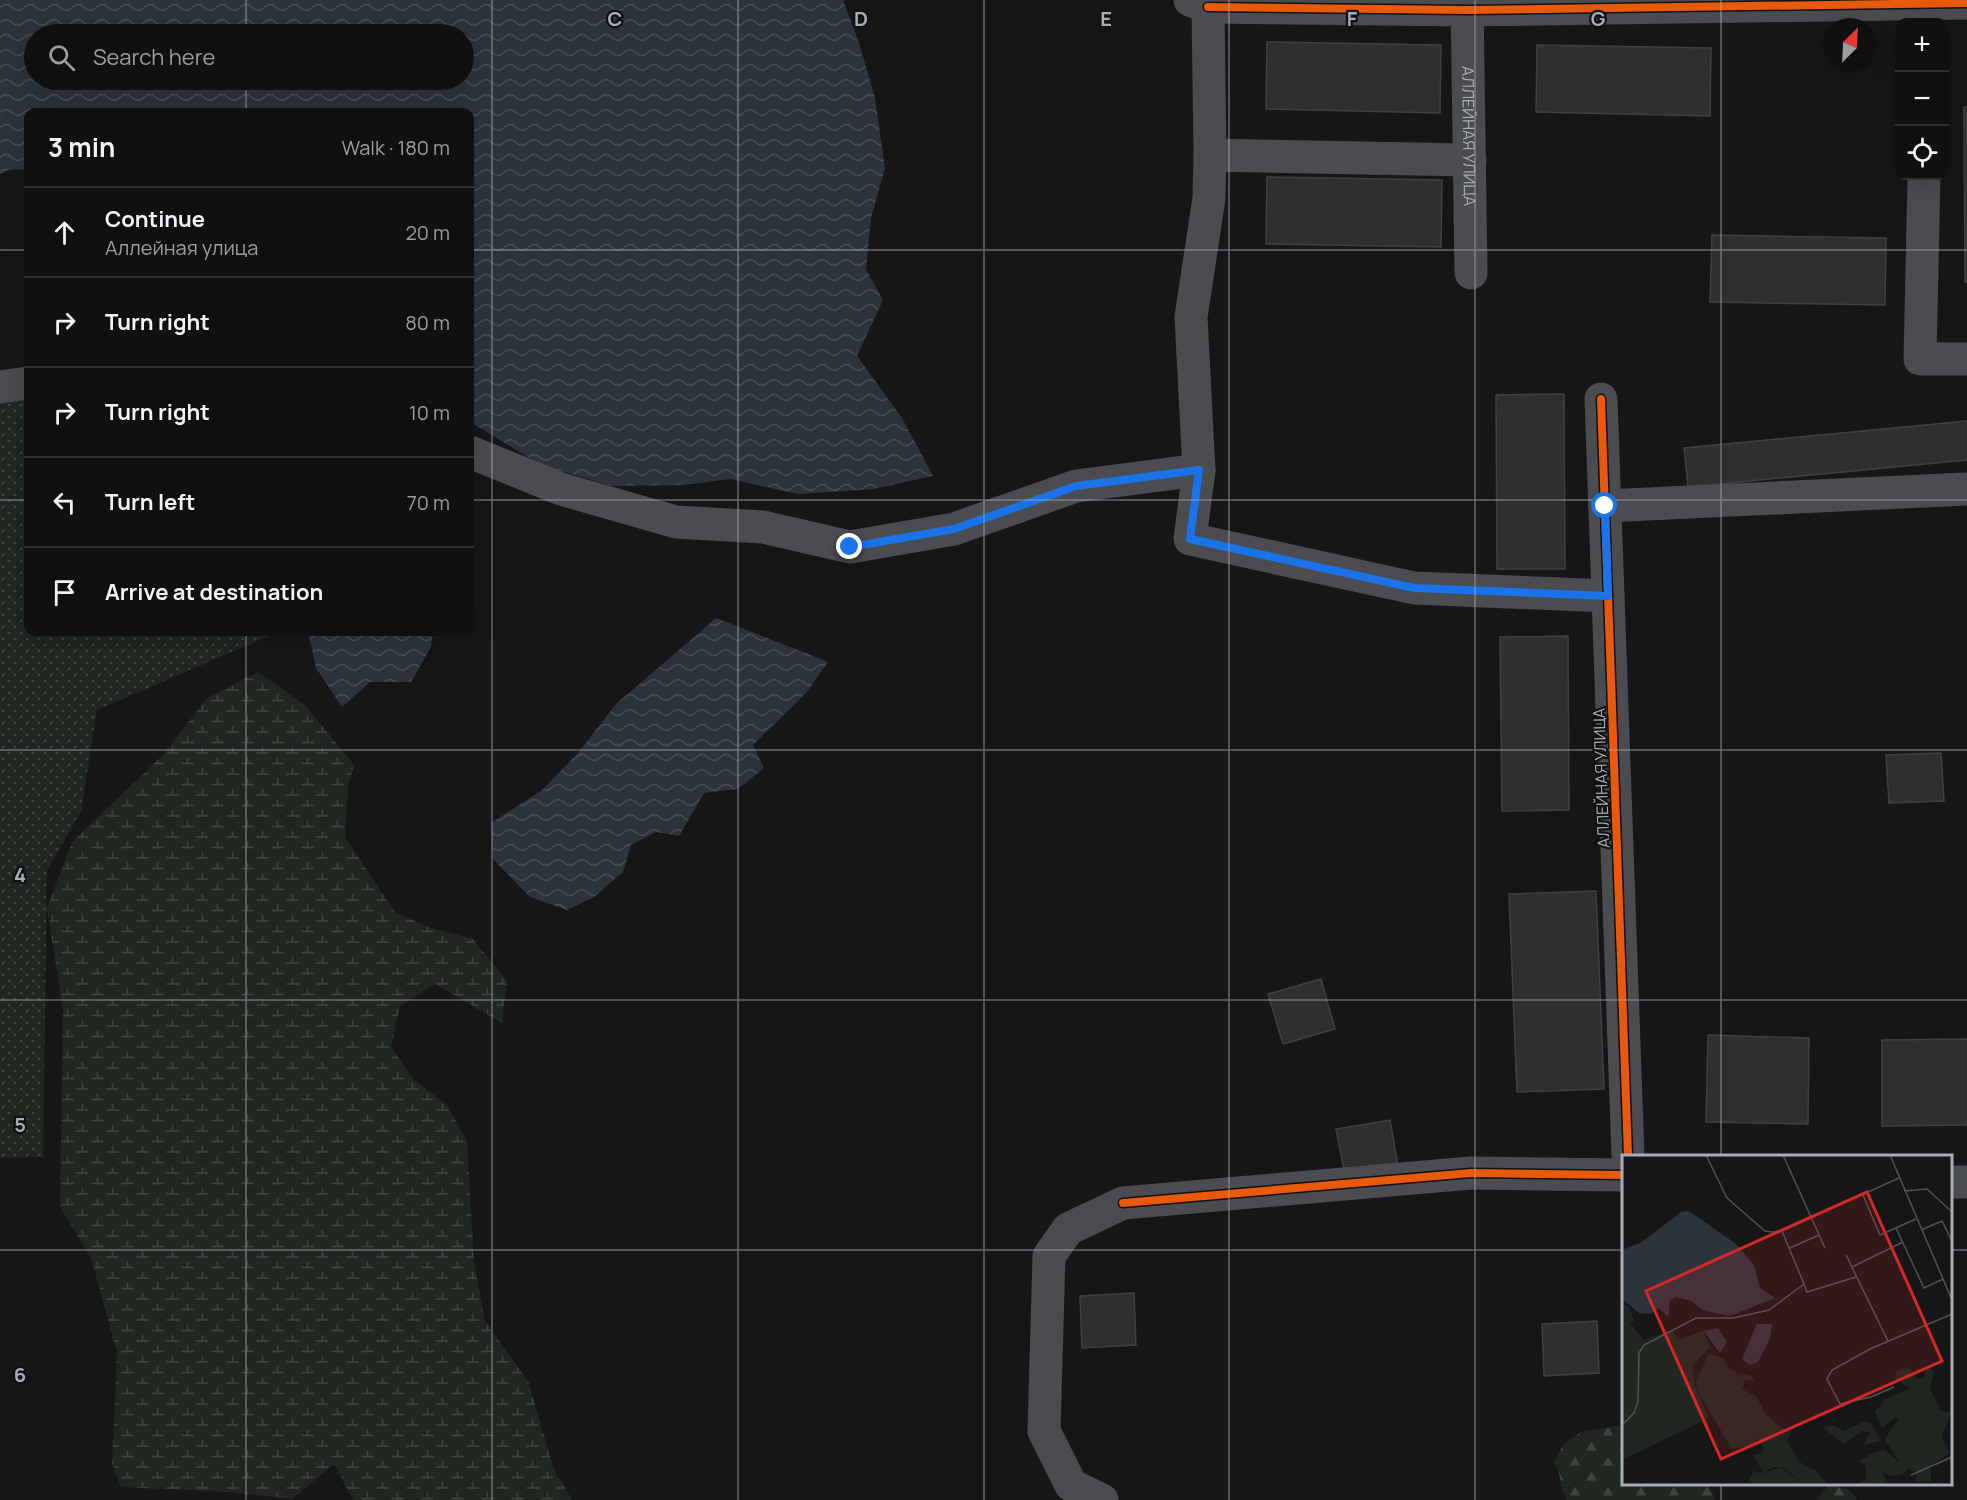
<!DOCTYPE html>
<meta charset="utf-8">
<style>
:root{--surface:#101011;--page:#19191a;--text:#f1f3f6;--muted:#9c9d9f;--line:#303031}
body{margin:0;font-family:Manrope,sans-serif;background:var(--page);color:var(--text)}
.controls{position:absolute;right:18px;top:18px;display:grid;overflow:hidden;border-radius:12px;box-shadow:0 6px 24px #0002}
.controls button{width:54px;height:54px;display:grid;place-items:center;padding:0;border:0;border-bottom:2px solid var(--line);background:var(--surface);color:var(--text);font:30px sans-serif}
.compass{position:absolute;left:1823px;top:18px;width:54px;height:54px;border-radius:50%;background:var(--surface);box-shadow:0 6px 24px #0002;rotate:24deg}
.stop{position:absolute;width:18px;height:18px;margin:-14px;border:4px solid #1a73e8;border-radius:50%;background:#fff}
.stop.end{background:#1a73e8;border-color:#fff;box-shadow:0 2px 6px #0008}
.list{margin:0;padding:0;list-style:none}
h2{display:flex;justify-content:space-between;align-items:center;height:78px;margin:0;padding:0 24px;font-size:26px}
h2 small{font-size:20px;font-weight:400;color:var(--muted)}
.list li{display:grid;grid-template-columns:39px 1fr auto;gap:18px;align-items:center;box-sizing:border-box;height:90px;padding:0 24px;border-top:2px solid var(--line)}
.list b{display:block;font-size:22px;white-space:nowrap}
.list p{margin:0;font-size:20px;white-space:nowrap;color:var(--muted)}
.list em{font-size:20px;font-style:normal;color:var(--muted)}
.icon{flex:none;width:33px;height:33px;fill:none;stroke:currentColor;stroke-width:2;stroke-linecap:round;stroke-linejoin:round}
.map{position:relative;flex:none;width:1967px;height:1500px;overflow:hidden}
.search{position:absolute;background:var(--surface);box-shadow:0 6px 24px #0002;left:24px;top:24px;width:450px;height:66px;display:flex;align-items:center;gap:15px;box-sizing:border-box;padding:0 21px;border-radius:33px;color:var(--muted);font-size:22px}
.panel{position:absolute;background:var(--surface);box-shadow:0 6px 24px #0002;left:24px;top:108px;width:450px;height:528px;border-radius:12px}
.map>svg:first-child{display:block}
</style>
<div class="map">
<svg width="1967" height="1500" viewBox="0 0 1967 1500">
<defs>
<pattern id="forest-firs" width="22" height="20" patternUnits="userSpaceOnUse" patternTransform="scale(1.5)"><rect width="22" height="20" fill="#202721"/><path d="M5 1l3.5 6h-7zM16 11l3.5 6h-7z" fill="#3e443f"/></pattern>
<pattern id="wetland-marsh" width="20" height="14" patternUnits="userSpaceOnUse" patternTransform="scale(1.5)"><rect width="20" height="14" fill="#202721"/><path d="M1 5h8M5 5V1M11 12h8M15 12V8" fill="none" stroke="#3e443f"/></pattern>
<pattern id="garden-dots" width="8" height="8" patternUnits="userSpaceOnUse" patternTransform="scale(1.5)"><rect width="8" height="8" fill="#202721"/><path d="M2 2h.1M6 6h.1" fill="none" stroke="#3e443f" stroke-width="1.8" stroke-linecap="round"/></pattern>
<pattern id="water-waves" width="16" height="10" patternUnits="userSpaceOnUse" patternTransform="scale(1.5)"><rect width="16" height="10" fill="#2c333a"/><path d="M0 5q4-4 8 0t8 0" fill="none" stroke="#484e54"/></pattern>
</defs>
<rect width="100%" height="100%" fill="#161617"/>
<path fill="url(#forest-firs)" d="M1623,1425L1624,1484H1709L1715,1500H1567C1558,1487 1563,1476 1554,1462L1563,1445L1581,1432Z
M1828,1486L1848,1489L1858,1500H1816Z"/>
<path fill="url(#wetland-marsh)" d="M258,672L305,705L354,765L348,786L345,837L395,912L428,927L473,939L507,981L502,1023L435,984L400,1006L391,1047L414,1080L447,1105L467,1141L474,1262L485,1321L528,1381L554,1469L572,1500H353L334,1464L292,1499L228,1492L121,1487L112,1463L117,1352L91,1258L60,1207L63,1011L47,908L72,842L163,755L206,699Z"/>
<path fill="url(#garden-dots)" d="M0,374L28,375V632H278L97,710L81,811L47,871L43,1157L0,1158Z"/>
<path fill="url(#water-waves)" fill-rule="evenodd" d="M0,0H843L859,43L875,98L885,168L871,218L866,269L883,300L857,356L902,418L933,476L873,489L798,494L730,479L684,485L612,486L541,465L470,422V112H28V169L8,170L0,174ZM34,34H464V80H34Z
M716,618L828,662L806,693L753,745L764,768L738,789L704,793L679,836L656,832L631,845L623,872L594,897L567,910L530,897L493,859L491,823L542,790L578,753L616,704Z
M308,632H433L431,647L411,682H370L342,707L316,668Z"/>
<path fill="#2f2f30" stroke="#3f4043" stroke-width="1.5" d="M1267,42L1441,45L1440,113L1266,109Z
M1537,45L1711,48L1710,116L1536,112Z
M1964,107H1967V282H1965Z
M1267,177L1442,180L1441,247L1266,244Z
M1712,235L1886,238L1885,305L1710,302Z
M1564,394L1565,569H1497L1496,395Z
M1967,421V460L1688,487L1684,448Z
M1568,636L1569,810L1502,811L1500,637Z
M1941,753L1944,801L1889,803L1886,755Z
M1596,891L1604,1089L1517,1092L1509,894Z
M1321,979L1335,1029L1283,1044L1268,994Z
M1708,1035L1809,1038L1808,1124L1706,1122Z
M1967,1039V1125L1882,1126V1040Z
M1390,1120L1399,1172L1346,1180L1336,1129Z
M1134,1293L1136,1345L1082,1348L1080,1296Z
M1597,1321L1599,1373L1544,1376L1542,1324Z"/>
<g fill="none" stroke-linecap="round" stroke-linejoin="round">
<g stroke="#4b4c4f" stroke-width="33">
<path d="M1190,0L1208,7L1467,10L1967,3"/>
<path id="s1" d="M1467,0L1471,273"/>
<path d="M1210,155L1470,160"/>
<path d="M1924,176L1920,359H1967"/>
<path d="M0,387L28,383"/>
<path d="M1601,399L1628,1156"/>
<path d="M470,452L561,489L676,522L763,527L850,547L954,529L1076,486L1199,470L1191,317L1209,198L1210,155L1208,7"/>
<path d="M1199,470L1190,539L1414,588L1608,596"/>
<path d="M1605,506L1967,489"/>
<path d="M1950,1182H1967"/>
<path d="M1102,1500L1071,1485L1044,1431L1049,1256L1068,1229L1123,1203L1471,1173L1624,1175"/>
</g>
<g stroke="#111112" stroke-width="11">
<path id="cycleway" d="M1208,7L1467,10L1967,3
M1601,399L1628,1156
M1123,1203L1471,1173L1624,1175"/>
</g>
<use href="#cycleway" stroke="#e8590c" stroke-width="8"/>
</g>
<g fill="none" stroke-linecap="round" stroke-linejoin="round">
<path stroke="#1a73e8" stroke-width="8" d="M850,547L954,529L1076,486L1199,470L1190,539L1414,588L1608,596L1605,506"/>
</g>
<path fill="none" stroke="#a8adb7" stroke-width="1.5" stroke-opacity="0.55" d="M246,0V34M492,0V1500M738,0V1500M984,0V1500M1229,0V1500M1475,0V1500M1721,0V1156M246,80V112M0,250H28M470,250H1967M0,500H28M470,500H1967M246,632V1500M0,750H1967M0,1000H1967M0,1250H1624M1950,1250H1967M1721,1484V1500"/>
<g text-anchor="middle" stroke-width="4.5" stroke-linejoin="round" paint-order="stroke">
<g font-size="16" fill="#a8adb7" stroke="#111112">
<text dy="6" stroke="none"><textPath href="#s1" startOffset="136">АЛЛЕЙНАЯ УЛИЦА</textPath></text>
<text transform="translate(1601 778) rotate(-92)" y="6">АЛЛЕЙНАЯ УЛИЦА</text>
</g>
</g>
<g transform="translate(1622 1155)">
<rect width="330" height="330" fill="#161617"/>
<path d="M304,211L312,216L308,234L319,256L330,257L320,280L327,298L309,310V326L294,327V316L285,314L281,319L271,321L260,317L267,330H232L244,325V311L237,306L251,298L262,294L278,308L263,284L277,263L273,262L260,273L253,257L263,244L288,233L274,225L273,217L287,212L295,224H301ZM242,267H248L259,286L241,290L248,278L241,276L221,289L201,272L211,270L221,276ZM159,312L182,330H133L127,325L131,317L142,318Z" fill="#202721"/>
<path d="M87,198L102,204L105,212L114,218L130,221L132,226L122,225L120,234L134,241L144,260L160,273L170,276L165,286L171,297L180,309L195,316L205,330H182L161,312L148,313L142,319L131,300L138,299L142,293L135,284L132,289L110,294L75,235L74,227Z" fill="#202721"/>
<path d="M0,148L7,152L12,166L8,169L22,185L50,175L56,185L81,176L88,192L70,211L73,231L87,263L0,305Z" fill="#202721"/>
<path d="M67,56L114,89L132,110L138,133L153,143L108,161L82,156L69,146L54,142L48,145L46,162L37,153L29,159L17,158L0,144V95L20,87L59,57ZM135,169H150L148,184L136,207L128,210L120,204ZM96,173L105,187L98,198L82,176Z" fill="#2c333a"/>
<path fill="none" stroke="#505257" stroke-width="1.5" d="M84,0L105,43L143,76L150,77L160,76L277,23M161,0L203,93M268,0L330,145M282,36L305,34L330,57M241,40L258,80L294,64M274,73L302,133L321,124M299,75L320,66L330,86M168,93L197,80M224,100L266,186M230,112L281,87M182,129L185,137L234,122M272,232L249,242L218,249L205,224L210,215L248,194L330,159M0,270L12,258L16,247L17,198L22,190L74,163H111L147,155L182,129L160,76M289,320L330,302"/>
<path fill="#d62828" fill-opacity="0.15" stroke="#d62828" stroke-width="3" d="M245,37L320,206L99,304L24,136Z"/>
<rect width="330" height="330" fill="none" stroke="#a8adb7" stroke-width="3"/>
</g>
<g font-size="20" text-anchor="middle" font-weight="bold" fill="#a8adb7" stroke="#111112" stroke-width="4.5" stroke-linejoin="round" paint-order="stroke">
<text x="615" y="26">C</text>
<text x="861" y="26">D</text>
<text x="1106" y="26">E</text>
<text x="1352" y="26">F</text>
<text x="1598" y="26">G</text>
<text x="20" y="882">4</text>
<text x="20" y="1132">5</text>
<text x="20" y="1382">6</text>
</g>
</svg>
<div class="controls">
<button>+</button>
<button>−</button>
<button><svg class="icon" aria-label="locate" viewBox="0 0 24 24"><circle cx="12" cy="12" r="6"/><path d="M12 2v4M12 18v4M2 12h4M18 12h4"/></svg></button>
</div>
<svg class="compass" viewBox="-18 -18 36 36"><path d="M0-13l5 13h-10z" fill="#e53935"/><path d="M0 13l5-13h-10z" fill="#9c9d9f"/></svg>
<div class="stop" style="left:1605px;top:506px"></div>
<div class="stop end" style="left:850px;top:547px"></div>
<div class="search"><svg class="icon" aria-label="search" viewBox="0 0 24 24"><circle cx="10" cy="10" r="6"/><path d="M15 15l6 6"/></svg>Search here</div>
<section class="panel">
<h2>3 min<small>Walk · 180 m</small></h2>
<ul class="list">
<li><svg class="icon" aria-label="ahead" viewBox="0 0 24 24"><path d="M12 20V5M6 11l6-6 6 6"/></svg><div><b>Continue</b><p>Аллейная улица</p></div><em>20 m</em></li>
<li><svg class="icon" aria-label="right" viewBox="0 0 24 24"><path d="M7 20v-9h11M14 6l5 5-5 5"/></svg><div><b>Turn right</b></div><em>80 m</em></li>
<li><svg class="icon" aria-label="right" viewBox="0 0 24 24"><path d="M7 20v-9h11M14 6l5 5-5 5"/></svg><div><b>Turn right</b></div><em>10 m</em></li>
<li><svg class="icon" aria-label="left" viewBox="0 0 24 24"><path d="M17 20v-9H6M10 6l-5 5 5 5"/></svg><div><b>Turn left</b></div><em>70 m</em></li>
<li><svg class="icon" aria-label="arrive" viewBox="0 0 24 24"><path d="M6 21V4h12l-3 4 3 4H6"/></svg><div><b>Arrive at destination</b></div></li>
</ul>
</section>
</div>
